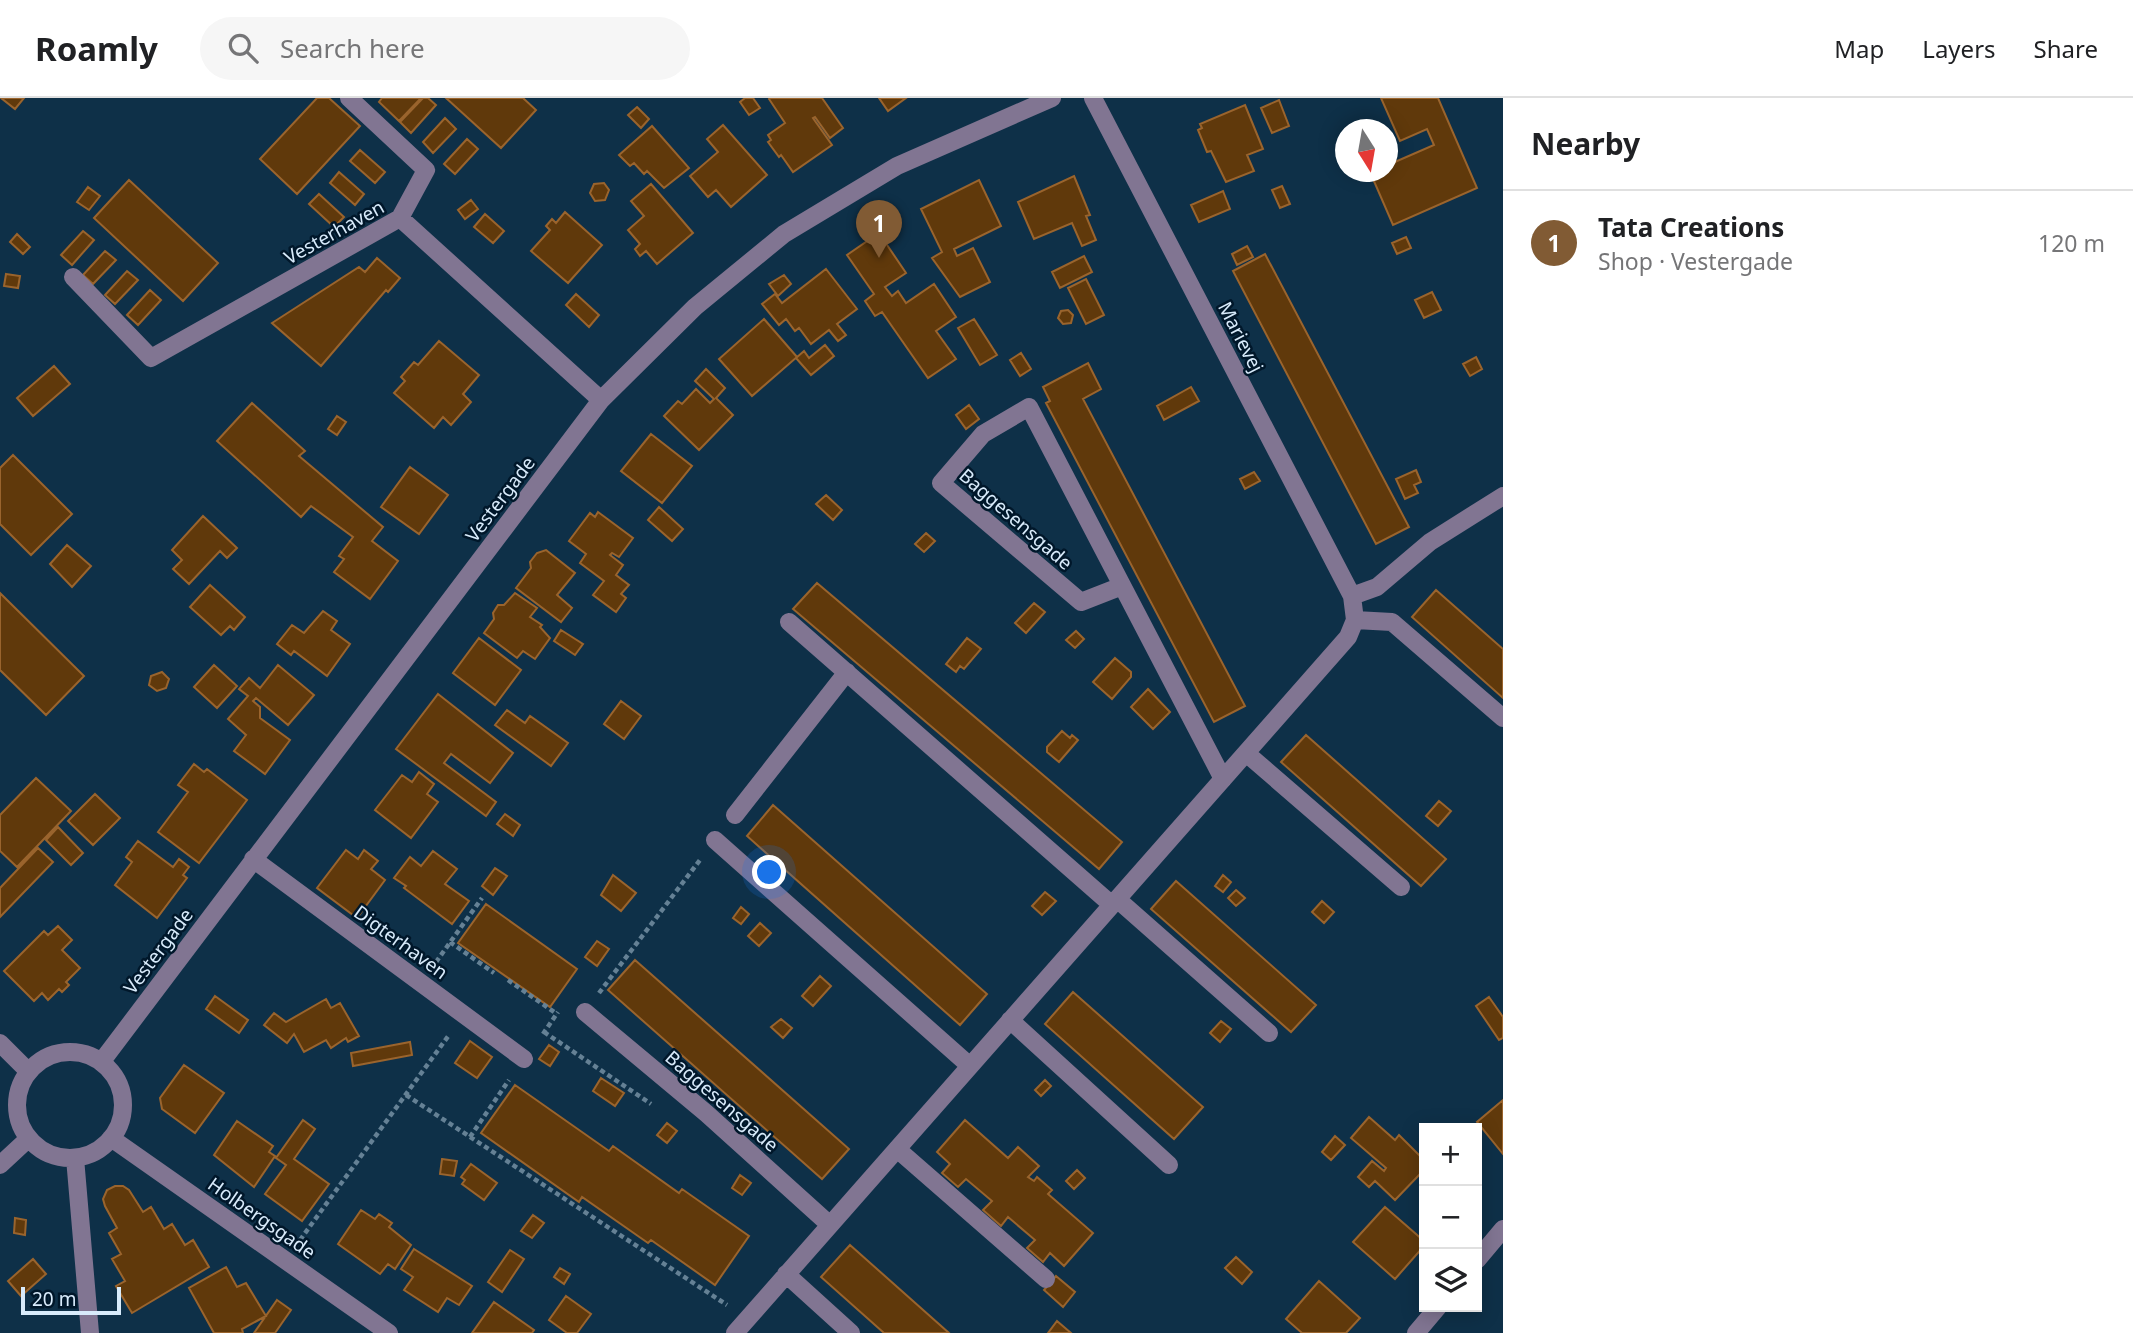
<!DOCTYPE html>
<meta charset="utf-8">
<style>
:root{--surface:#fff;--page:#f6f6f6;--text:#202124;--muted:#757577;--line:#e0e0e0;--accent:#815b34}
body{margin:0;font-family:"Noto Sans",sans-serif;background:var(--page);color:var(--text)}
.controls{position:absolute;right:21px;bottom:21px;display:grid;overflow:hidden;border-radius:0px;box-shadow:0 4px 18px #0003}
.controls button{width:63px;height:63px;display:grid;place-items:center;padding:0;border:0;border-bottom:2px solid var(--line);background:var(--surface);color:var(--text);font:35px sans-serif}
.compass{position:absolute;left:1335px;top:21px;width:63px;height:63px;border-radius:50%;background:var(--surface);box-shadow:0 4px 18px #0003;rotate:169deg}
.scale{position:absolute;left:21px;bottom:18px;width:100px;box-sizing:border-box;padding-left:7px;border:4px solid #d8ebfb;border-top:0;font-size:19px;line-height:24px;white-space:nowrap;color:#d8ebfb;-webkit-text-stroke:5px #00172a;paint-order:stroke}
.you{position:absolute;left:770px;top:775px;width:24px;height:24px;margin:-18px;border:5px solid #fff;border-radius:50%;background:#1a73e8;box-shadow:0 0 0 10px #1a73e833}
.badge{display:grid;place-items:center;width:46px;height:46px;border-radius:50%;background:var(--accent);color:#fff;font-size:23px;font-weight:700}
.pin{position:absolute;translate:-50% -58px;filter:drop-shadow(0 2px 4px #0008)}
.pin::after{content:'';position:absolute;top:37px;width:24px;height:21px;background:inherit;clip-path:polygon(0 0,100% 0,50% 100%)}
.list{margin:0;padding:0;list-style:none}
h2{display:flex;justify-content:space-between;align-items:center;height:91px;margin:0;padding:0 28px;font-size:30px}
h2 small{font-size:23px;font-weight:400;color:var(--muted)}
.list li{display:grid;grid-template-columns:46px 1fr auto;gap:21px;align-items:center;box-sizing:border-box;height:105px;padding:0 28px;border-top:2px solid var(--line)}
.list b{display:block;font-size:26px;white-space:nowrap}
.list p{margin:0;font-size:23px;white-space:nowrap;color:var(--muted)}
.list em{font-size:23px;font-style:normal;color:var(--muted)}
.icon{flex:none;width:38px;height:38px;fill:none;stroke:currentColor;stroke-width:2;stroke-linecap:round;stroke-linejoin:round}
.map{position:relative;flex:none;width:1503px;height:1235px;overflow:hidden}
header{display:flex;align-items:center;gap:42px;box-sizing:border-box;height:98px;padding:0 35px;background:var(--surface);border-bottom:2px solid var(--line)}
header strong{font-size:33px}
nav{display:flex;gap:38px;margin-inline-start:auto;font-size:24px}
.search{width:490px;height:63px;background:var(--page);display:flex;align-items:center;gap:18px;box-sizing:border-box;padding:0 24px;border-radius:38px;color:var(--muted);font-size:26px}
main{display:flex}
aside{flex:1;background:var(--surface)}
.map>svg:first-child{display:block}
</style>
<header>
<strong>Roamly</strong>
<div class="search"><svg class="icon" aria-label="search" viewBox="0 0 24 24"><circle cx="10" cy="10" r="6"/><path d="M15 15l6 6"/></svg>Search here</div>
<nav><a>Map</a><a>Layers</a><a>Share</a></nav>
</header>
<main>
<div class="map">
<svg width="1503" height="1235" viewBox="0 0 1503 1235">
<rect width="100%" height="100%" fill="#0e3048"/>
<path fill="#60390b" stroke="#9a642d" stroke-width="2" d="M1,0H24L15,11Z
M317,0H329L360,28L297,96L260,61Z
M382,0H421L399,23L379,4Z
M423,0H428L436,7L411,35L400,24Z
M446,0H523L536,12L501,50Z
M745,0H753L760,10L749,17L740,4Z
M770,0H822L843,30L830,40L815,19L813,20L832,47L793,74L781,57L779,59L768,44L771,42L768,37L785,25L769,1Z
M879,0H906L888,13Z
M1381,0H1438L1477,90L1393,127L1370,74H1388V67L1434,47L1427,31L1400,43Z
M1279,2L1289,28L1272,35L1261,10Z
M1245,7L1263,51L1247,57L1254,73L1226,84L1211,53L1207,54L1198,32L1202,30L1200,26Z
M637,9L649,21L641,30L628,17Z
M445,20L456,31L433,55L423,44Z
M723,27L767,77L731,109L716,92L708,99L690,78L718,54L707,41Z
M652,28L689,70L664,90L647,73L644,76L634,65L630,68L619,57Z
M467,41L478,51L455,76L444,66Z
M360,52L385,74L375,85L350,63Z
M339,74L364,96L355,107L330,85Z
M1074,78L1090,117L1086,118L1096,142L1082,148L1072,125L1034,141L1018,104Z
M129,82L218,165L183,203L94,120Z
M979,82L1001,128L954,151L957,158L973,150L990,184L960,199L932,160L942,154L921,111Z
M604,85L609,92L605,102L595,103L590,95L594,86Z
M651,86L693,135L657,166L646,153L640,158L635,151L640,146L628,132L644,118L631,103Z
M1282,88L1290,106L1280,110L1272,92Z
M88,89L100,98L89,112L77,104Z
M1223,93L1230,111L1199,124L1191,107Z
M319,96L344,119L334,129L309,106Z
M471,102L478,111L465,121L458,112Z
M565,114L602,147L568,185L531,153L550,132L546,128L552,121L556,125Z
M485,116L504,133L493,145L474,129Z
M83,133L94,142L72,167L61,157Z
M879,135L906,175L885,189L892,198L898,193L906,205L934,186L956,219L936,233L956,261L928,280L882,214L875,218L865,203L874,196L847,157Z
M17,136L30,149L23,156L10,144Z
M1406,139L1411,150L1397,156L1392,145Z
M1247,148L1253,159L1237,167L1232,156Z
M105,153L116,162L93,186L83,177Z
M1265,156L1409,429L1376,446L1233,173Z
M1084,158L1092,174L1060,190L1052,174Z
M377,160L400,180L388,194L386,192L321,268L272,225L359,169L365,174Z
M826,171L857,211L837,226L846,237L838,243L829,232L811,246L799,230L795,233L786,221L779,227L762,206L775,196L782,205Z
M127,173L138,182L115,206L105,197Z
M6,176L20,178L18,190L4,188Z
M784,177L791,186L778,198L769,186Z
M1086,181L1104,217L1086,226L1068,190Z
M150,192L161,202L138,227L127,217Z
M1432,194L1441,212L1424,220L1415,202Z
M576,196L599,217L589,229L566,207Z
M1068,212L1073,217L1071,225L1063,226L1058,220L1061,213Z
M764,221L797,259L752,298L719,261Z
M974,221L997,257L980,267L958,230Z
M439,243L479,277L463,296L471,304L451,327L443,319L434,330L394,295L405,283L401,279L414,264L418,267Z
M825,247L834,258L811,277L796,260L804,253L809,260Z
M1021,255L1031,271L1020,278L1010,262Z
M1476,259L1482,271L1470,278L1463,266Z
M1088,265L1101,291L1083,301L1245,608L1214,624L1046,305L1050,303L1043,289Z
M54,268L70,286L33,318L17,300Z
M706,271L725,290L716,300L733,317L699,352L664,318L678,303L682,306L696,291L710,305L714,301L695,283Z
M1191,289L1199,303L1164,322L1157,308Z
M252,305L305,353L299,358L383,429L372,443L398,463L370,501L334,474L344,461L339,458L353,439L311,408L301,419L217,343Z
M969,307L979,321L966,331L956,317Z
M337,318L346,324L337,337L328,331Z
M651,336L692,368L662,405L621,373Z
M13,357L72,416L31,457L0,426V370Z
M410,369L448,397L419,436L381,409Z
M1416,372L1421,384L1414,387L1418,395L1405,401L1396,381Z
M1254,374L1260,383L1245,391L1240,381Z
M826,397L842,412L833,422L816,406Z
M659,409L683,431L672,443L648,422Z
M598,414L633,440L619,459L612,455L610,457L623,467L616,477L629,487L621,496L626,500L616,514L593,497L604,483L580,465L586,456L569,443L590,415L595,419Z
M203,418L237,450L227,460L220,453L189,486L173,471L182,462L172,452Z
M926,435L935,443L924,454L915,446Z
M67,447L91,468L72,489L50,466Z
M546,452L575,475L557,497L572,510L561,524L516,490L531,470L530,464L537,455Z
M817,485L1122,744L1099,771L793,511Z
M210,487L245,519L234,532L230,528L221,537L190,509Z
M1436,492L1503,551V600L1412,519Z
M0,495L84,578L46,617L0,572Z
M515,495L537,510L530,519L542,527L540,529L550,540L535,561L523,553L517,560L484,535L494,521L493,515L498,507H504Z
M1034,505L1045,514L1026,535L1015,525Z
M323,513L337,523L331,532L350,546L327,578L294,553L291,557L277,546L292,527L304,535Z
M561,532L583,546L575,557L554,543Z
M1076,533L1084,541L1075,550L1066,542Z
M479,540L521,572L495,607L453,575Z
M967,540L981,551L964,571L960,568L956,574L946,566Z
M1115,560L1131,574V579L1112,601L1093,584Z
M214,567L237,588L217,610L194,589Z
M278,567L314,597L288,627L256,600L253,603L260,609V620L290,642L265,676L234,653L246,637L228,621L248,598L239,591L249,580L260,590Z
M162,574L169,581L166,590L157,593L149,587L151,578Z
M1148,591L1170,614L1153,631L1131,609Z
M438,596L513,655L490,685L451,656L444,665L496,704L486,718L396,651Z
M621,603L641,618L624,641L604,626Z
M507,612L525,625L530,618L568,645L551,668L495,627Z
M1062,633L1070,640L1072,637L1078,642L1059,664L1047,654V649Z
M1306,637L1446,761L1421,788L1281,664Z
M194,666L204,674L207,671L247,702L199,765L158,734L188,694L178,687Z
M419,674L434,686L427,696L438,704L411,740L375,712L402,677L412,684Z
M36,680L71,713L17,769L0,753V717Z
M95,696L120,720L93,747L68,723Z
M1439,703L1451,713L1438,728L1426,718Z
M773,707L987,896L960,927L747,738Z
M505,716L520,727L513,738L497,726Z
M58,729L83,755L71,767L46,742Z
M138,743L173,769L179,761L189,769L183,777L187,780L157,820L115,787L132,764L126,759Z
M38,750L53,764L0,819V790Z
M346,752L358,761L364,752L378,763L371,771L385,782L357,820L317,790Z
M433,753L457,771L445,786L469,803L452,826L404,790L406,788L394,780L410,759L421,768Z
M495,770L507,778L493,797L482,788Z
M613,777L636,795L621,813L601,797Z
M1223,777L1231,784L1223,794L1215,788Z
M1176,783L1316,907L1291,934L1151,811Z
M1236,792L1245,800L1236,808L1228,800Z
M1045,794L1056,803L1042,817L1032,808Z
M1322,803L1334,814L1324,825L1312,814Z
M486,806L577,871L550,909L458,845Z
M741,809L749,816L741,826L733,820Z
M760,825L771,835L759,848L748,838Z
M58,828L72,842L62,852L80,870L66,884L69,887L62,894L59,891L48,902L42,895L34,903L4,873L44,833L48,837Z
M597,843L609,851L597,868L585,859Z
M635,862L849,1051L822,1081L608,892Z
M820,878L831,888L813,908L802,898Z
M1073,894L1203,1009L1174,1041L1045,926Z
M215,898L248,922L239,935L206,911Z
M1489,899L1503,919V940L1499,942L1476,908Z
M326,901L331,910L340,905L359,938L348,944L346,940L331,950L326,942L304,954L294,936L287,945L264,927L274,915L286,924Z
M781,921L792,930L783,940L771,929Z
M1221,923L1231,931L1220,944L1210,935Z
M470,943L492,959L477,980L455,965Z
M410,944L412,957L353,968L351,955Z
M549,947L559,954L550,968L539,961Z
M184,967L224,995L195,1035L162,1011L160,1000Z
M601,980L624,995L615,1008L593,993Z
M1045,982L1051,988L1041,998L1035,992Z
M515,987L609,1053L613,1048L679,1095L682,1091L749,1138L715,1187L651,1142L648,1145L582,1099L579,1104L481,1035Z
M1503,1002V1056L1477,1024Z
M1369,1019L1395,1042L1399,1037L1424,1062V1078L1421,1075L1395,1102L1375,1083L1369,1089L1358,1079L1372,1063L1384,1073L1386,1070L1351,1040Z
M303,1022L315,1031L294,1061L329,1086L302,1123L265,1096L286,1067L276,1060Z
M965,1022L1008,1060L1018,1049L1039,1068L1028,1079L1034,1083L1037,1079L1052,1092L1048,1096L1093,1135L1064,1168L1050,1155L1043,1164L1027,1150L1035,1142L1008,1119L1001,1128L983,1112L992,1103L966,1081L958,1089L942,1075L950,1066L937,1054Z
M237,1023L273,1048L269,1054L275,1058L254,1089L214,1057Z
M667,1025L677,1033L667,1045L657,1037Z
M1335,1038L1345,1047L1331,1062L1322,1054Z
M442,1061L457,1063L454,1078L440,1076Z
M471,1066L497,1085L484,1102L462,1086L465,1082L461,1079Z
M1077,1072L1085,1080L1074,1091L1066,1083Z
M740,1077L751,1085L742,1097L732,1090Z
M115,1088H123L129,1092L143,1114L151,1109L164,1131L172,1126L185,1147L193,1142L209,1169L132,1215L116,1188L125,1183L112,1161L121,1156L109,1135L117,1130L105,1108L103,1101L107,1092Z
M1385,1109L1424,1143V1148L1395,1181L1353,1144Z
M361,1112L375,1121L379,1116L392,1125L389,1129L411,1147L395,1171L388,1166L380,1176L338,1146Z
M533,1117L544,1125L532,1140L521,1133Z
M15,1120L26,1122L25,1137L14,1135Z
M850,1147L949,1235H884L821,1179Z
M414,1151L472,1188L459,1207L447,1200L438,1214L404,1192L413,1179L401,1171Z
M510,1152L524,1161L502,1194L488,1184Z
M1236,1159L1252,1174L1242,1186L1225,1170Z
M33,1161L46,1176L21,1198L8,1183Z
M226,1169L237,1189L246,1185L266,1218L242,1231L243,1235H214L189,1190Z
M560,1170L570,1176L564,1186L554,1179Z
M1056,1178L1075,1194L1063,1209L1044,1192Z
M1319,1183L1360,1220L1346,1235H1302L1286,1221Z
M566,1198L591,1216L577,1235H567L549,1222Z
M277,1202L291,1212L275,1235H254Z
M494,1204L534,1232L532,1235H472Z
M1057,1223L1071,1235H1048Z"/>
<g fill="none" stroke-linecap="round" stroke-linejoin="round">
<path stroke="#658195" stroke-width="4.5" stroke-dasharray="5 3.5" stroke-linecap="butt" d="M450,844L494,875
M436,864L482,800
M508,882L557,916
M599,895L700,762
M544,934L651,1006
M543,936L558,914
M406,997L727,1207
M470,1039L509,982
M300,1142L449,937"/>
<path stroke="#817592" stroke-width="18" d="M349,0L426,72L400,120
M73,179L151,260L400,120L601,302
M1122,488L1081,504L941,385L983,336L1029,309L1223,681
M1352,498L1377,489L1430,444L1503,398
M1355,522L1392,524L1503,620
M789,524L1112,807
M1246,655L1401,789
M735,717L847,574
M715,742L970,968
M253,761L524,961
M1117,801L1269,935
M585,914L706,1015L830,1127
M1010,922L1169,1067
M0,945L28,973
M17 1007a53 53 0 1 1 106 0a53 53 0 1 1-106 0Z
M102,963L601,302L695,209L784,136L897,68L1052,0
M111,1040L389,1235
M897,1051L1046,1181
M75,1060L90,1235
M0,1067L28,1041
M1477,1162L1503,1131
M786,1176L851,1235
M735,1235L1348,539L1355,522L1352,498L1093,0
M1416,1235L1438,1209"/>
</g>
<g text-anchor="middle" stroke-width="5" stroke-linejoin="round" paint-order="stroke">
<g font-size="19" fill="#d8ebfb" stroke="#00172a">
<text transform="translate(334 134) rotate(-29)" y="7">Vesterhaven</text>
<text transform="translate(1241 239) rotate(63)" y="7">Marievej</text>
<text transform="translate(500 401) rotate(-53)" y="7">Vestergade</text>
<text transform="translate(1016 421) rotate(41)" y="7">Baggesensgade</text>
<text transform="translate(401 844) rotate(36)" y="7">Digterhaven</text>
<text transform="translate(158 853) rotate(-53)" y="7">Vestergade</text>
<text transform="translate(722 1003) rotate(41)" y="7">Baggesensgade</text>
<text transform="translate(262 1120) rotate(35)" y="7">Holbergsgade</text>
</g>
</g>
</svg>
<div class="controls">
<button>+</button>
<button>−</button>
<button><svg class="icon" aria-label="layers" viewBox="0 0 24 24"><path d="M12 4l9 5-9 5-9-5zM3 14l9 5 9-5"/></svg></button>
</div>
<svg class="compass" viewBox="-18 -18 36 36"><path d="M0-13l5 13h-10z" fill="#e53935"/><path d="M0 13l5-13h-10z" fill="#757577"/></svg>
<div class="scale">20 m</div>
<div class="you"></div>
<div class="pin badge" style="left:879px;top:160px">1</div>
</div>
<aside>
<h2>Nearby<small></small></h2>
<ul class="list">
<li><span class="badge">1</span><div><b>Tata Creations</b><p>Shop · Vestergade</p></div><em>120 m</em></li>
</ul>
</aside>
</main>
